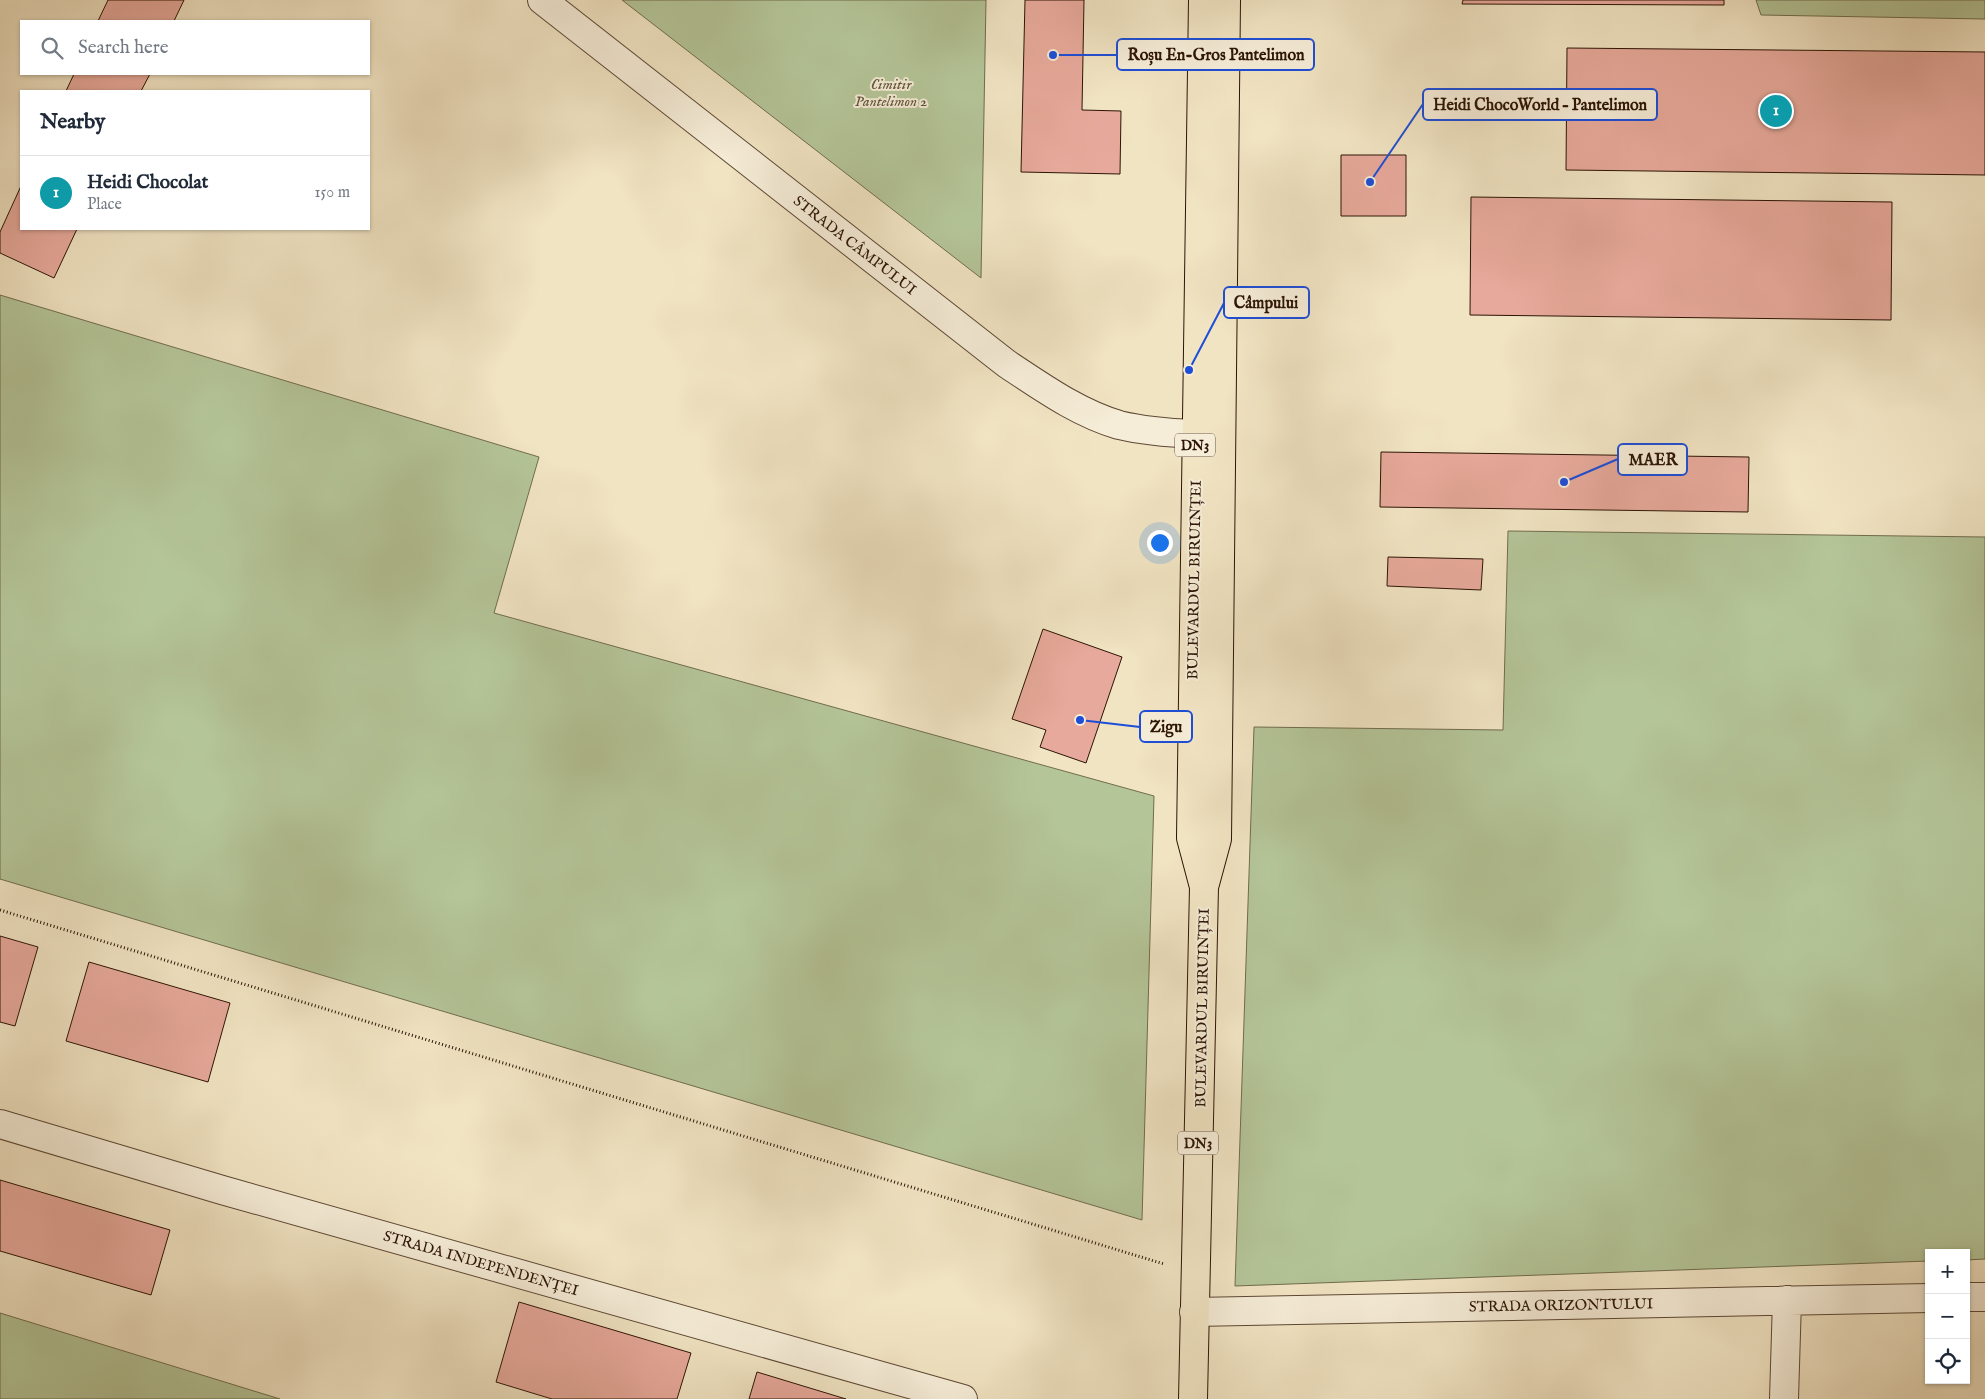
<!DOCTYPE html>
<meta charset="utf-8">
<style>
:root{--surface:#fff;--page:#f6f6f7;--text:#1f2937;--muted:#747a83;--line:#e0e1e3;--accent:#8f2418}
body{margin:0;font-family:"IM FELL English",serif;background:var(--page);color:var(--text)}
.controls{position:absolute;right:15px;bottom:15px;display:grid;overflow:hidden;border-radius:0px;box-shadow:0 1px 4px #0004}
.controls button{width:45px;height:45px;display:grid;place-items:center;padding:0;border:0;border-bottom:1px solid var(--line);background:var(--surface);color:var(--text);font:25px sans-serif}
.you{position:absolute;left:1159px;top:542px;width:18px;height:18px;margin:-12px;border:4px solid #fff;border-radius:50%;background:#1a73e8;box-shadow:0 0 0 8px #1a73e833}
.badge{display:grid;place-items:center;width:32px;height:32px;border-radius:50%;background:var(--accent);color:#fff;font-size:16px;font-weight:700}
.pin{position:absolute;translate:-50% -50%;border:2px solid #fff;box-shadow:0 1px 5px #0006}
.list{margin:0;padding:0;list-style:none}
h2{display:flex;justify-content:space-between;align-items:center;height:65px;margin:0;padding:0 20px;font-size:21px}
h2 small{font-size:16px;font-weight:400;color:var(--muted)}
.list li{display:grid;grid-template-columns:32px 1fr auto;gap:15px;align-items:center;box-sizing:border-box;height:75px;padding:0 20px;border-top:1px solid var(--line)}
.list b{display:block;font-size:19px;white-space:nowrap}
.list p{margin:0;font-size:16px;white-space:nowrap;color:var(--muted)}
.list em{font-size:16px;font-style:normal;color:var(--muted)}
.icon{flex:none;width:28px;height:28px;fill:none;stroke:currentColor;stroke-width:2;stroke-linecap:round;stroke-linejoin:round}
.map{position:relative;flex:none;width:1985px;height:1399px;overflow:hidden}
.search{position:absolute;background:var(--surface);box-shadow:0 1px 4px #0004;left:20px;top:20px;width:350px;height:55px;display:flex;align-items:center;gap:12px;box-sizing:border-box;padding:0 18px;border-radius:0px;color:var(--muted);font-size:19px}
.panel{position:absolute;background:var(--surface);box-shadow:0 1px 4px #0004;left:20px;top:90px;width:350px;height:140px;border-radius:0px}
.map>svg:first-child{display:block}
</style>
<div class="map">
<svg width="1985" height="1399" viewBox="0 0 1985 1399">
<rect width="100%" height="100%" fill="#f1e4c3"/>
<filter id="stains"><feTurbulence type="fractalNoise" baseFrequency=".004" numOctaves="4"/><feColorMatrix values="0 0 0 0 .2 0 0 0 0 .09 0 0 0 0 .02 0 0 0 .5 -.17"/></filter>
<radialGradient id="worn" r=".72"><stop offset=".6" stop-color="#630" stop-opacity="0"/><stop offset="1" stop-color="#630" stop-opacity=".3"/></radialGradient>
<path fill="#b4c598" stroke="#706c4e" d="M622,0H986L981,278Z
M1756,0H1985V19L1761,15Z
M0,295L539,457L494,613L1154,796L1142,1220L0,879Z
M1508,531L1985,537V1259L1966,1260V1253H1929V1261L1235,1286L1254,727L1503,730Z
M0,1313L280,1399H0Z"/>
<path fill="#e7a99b" stroke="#2c1405" d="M108,0H184L174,21H98Z
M1025,0H1084L1082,110L1121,111L1120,174L1021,172Z
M1463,0H1724V5L1462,4Z
M1567,48L1985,52V175L1566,170Z
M74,74H150L141,91H66Z
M1341,155H1406V216H1341Z
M21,186V229H77L54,278L0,253V232Z
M1471,197L1892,202L1891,320L1470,315Z
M1381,452L1749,457L1748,512L1380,507Z
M1388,557L1483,559L1481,590L1387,586Z
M1043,629L1122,657L1086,763L1040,747L1046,730L1012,719Z
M0,936L38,947L15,1026L0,1022Z
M89,962L230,1003L208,1082L66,1041Z
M0,1180L170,1230L151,1295L0,1251Z
M519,1302L691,1353L677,1399H552L496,1382Z
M757,1372L846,1399H749Z"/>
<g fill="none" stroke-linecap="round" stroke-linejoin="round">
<g stroke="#5d4834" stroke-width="30">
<path id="minor" d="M542,0L1007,364C1042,387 1078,413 1119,425C1144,431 1170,433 1195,434
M0,1124L222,1190L963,1399
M1966,1297H1985
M1194,1312L1929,1298
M1784,1399L1787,1300"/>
</g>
<g stroke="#2c1405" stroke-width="30">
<path id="major" d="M1203,0L1191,838L1204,887
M1193,1399L1204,887L1217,839L1226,0"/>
</g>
<path stroke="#2c1405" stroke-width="3" stroke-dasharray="1 2.5" stroke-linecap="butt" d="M0,910L1164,1264"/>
<use href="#minor" stroke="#f6edd8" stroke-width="28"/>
<use href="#major" stroke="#f1e4c3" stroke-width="28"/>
</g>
<g text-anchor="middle" stroke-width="4" stroke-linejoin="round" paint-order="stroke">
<g fill="#f6edd8" stroke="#695544" stroke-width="1">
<rect x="1175" y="433.5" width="40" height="23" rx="4"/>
<rect x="1178" y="1131.5" width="40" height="23" rx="4"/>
</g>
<g font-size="14" font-weight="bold" fill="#2c1405">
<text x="1195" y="450">DN3</text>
<text x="1198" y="1148">DN3</text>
</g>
<g font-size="15" font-style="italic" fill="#5c5238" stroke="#f6edd8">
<text x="891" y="89">Cimitir<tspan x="891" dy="17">Pantelimon 2</tspan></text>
</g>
<g font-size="15" fill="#2c1405" stroke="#f6edd8">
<text transform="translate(855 245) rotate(38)" y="5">STRADA CÂMPULUI</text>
<text transform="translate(1194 580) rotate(-89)" y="5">BULEVARDUL BIRUINȚEI</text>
<text transform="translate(1202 1008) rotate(-89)" y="5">BULEVARDUL BIRUINȚEI</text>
<text transform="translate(481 1263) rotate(16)" y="5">STRADA INDEPENDENȚEI</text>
<text transform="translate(1561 1305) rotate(-1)" y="5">STRADA ORIZONTULUI</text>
</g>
</g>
<path fill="none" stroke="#1d4ed8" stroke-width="2" d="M1053 55L1117 55M1370 182L1423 104M1189 370L1224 303M1564 482L1618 459M1080 720L1140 727"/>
<g fill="#1d4ed8" stroke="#f6edd8" stroke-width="2">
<circle cx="1053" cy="55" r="5"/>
<circle cx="1370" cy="182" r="5"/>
<circle cx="1189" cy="370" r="5"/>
<circle cx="1564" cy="482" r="5"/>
<circle cx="1080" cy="720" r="5"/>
</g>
<g fill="#f6edd8" stroke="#1d4ed8" stroke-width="2">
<rect x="1117" y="39" width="197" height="31" rx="5"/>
<rect x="1423" y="89" width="234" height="31" rx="5"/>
<rect x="1224" y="287" width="85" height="31" rx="5"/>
<rect x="1618" y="444" width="69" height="31" rx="5"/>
<rect x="1140" y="711" width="52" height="31" rx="5"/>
</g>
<g font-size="16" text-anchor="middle" font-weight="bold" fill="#2c1405">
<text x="1216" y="60">Roșu En-Gros Pantelimon</text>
<text x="1540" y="110">Heidi ChocoWorld – Pantelimon</text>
<text x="1266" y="308">Câmpului</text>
<text x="1653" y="465">MAER</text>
<text x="1166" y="732">Zigu</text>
</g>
<rect width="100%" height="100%" filter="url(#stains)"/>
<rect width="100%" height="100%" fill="url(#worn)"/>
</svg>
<div class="controls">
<button>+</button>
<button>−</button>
<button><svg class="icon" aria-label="locate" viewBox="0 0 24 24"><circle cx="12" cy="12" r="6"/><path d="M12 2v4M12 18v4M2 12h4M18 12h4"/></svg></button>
</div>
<div class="you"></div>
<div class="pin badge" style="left:1776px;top:111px;background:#0f9aa8">1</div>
<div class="search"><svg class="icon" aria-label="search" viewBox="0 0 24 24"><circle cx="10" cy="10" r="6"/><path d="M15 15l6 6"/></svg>Search here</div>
<section class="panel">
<h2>Nearby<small></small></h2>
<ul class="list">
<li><span class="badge" style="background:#0f9aa8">1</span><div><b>Heidi Chocolat</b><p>Place</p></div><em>150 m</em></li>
</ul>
</section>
</div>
